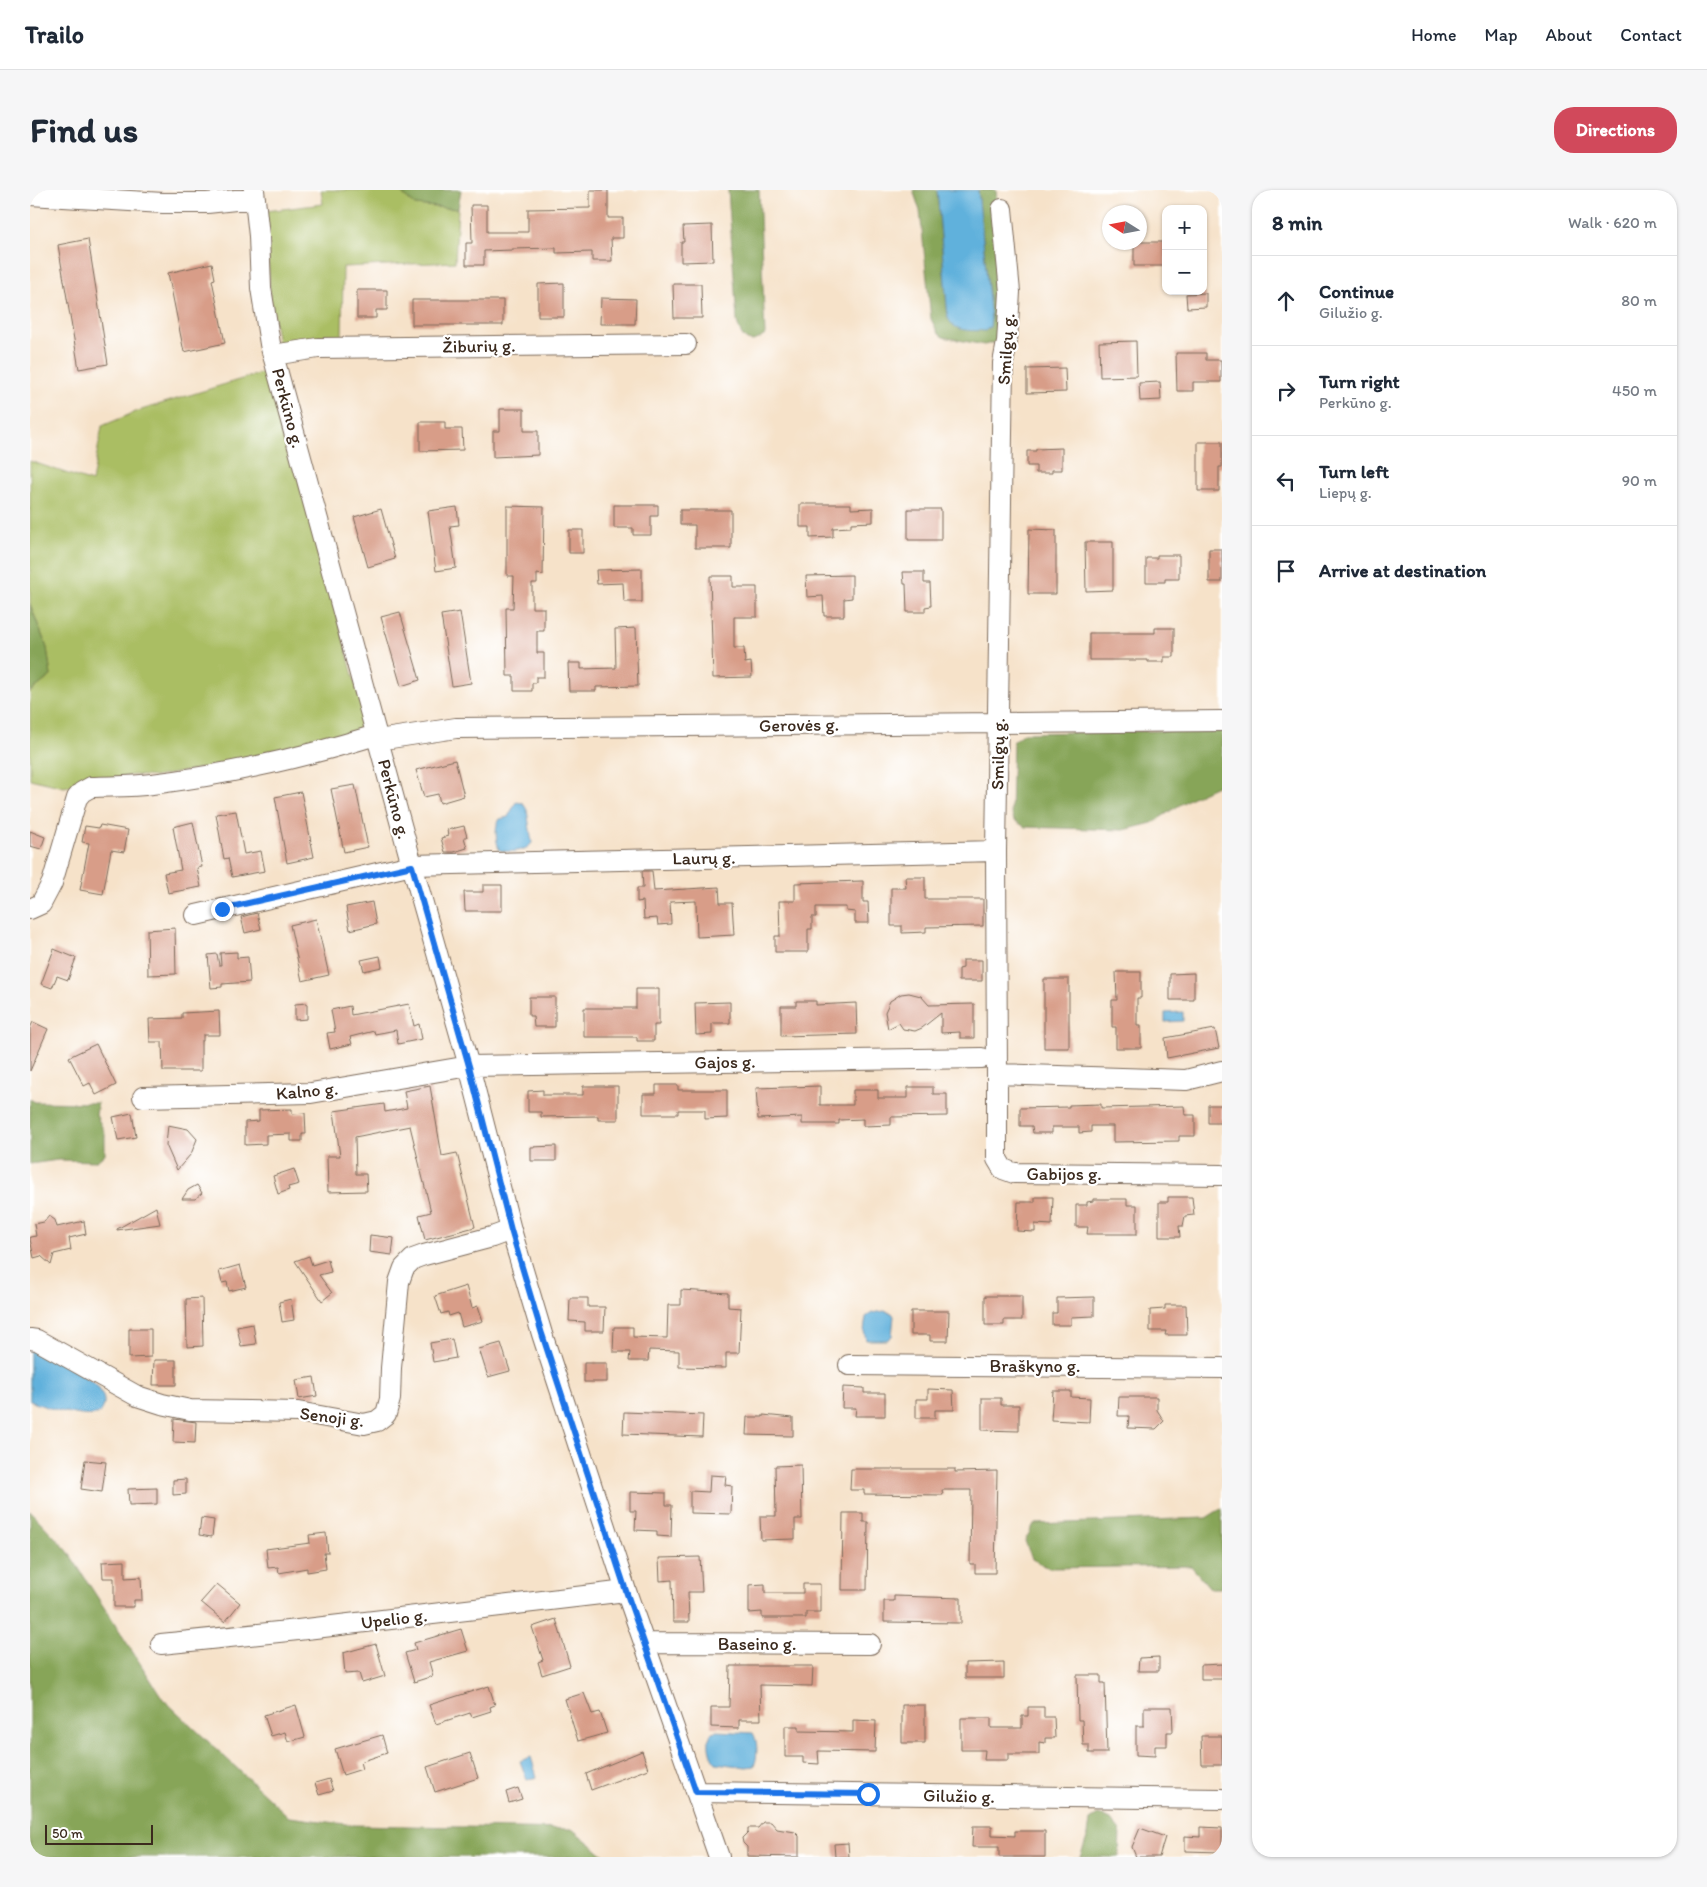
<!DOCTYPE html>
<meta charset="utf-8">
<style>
:root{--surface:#fff;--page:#f6f6f7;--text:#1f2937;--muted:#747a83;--line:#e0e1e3;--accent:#d1495b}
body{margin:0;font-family:Itim,sans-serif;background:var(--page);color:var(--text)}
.controls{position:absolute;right:15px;top:15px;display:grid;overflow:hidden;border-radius:10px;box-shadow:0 1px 4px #0004}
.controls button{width:45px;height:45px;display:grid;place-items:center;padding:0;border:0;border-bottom:1px solid var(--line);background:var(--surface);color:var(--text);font:25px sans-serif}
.compass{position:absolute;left:1072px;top:15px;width:45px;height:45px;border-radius:50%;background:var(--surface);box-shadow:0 1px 4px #0004;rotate:281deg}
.scale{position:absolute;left:15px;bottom:12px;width:108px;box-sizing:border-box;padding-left:5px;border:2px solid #3b2a1e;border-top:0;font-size:14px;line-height:18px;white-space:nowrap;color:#3b2a1e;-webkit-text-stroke:4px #fff;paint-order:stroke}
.stop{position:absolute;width:15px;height:15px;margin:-11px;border:4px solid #1a73e8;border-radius:50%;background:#fff}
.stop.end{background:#1a73e8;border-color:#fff;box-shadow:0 1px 5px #0008}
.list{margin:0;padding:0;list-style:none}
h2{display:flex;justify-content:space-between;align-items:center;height:65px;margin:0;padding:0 20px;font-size:21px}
h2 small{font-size:16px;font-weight:400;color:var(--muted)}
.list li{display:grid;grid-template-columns:32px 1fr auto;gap:15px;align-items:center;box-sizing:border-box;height:90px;padding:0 20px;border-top:1px solid var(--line)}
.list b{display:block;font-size:19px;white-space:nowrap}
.list p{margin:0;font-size:16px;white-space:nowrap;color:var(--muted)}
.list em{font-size:16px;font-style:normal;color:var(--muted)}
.icon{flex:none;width:28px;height:28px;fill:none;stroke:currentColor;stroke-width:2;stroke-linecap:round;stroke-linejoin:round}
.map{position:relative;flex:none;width:1192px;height:1667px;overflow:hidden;border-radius:20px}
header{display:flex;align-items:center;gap:30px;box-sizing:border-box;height:70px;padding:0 25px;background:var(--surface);border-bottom:1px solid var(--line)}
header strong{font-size:24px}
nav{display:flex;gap:28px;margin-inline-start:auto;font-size:18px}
.intro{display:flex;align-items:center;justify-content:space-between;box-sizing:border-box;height:120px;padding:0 30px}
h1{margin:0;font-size:35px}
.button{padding:12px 22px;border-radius:20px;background:var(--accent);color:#fff;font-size:18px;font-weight:700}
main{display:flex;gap:30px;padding:0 30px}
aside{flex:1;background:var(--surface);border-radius:20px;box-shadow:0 1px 4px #0004}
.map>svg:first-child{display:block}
</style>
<header>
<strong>Trailo</strong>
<nav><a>Home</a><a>Map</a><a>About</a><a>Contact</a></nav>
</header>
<div class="intro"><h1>Find us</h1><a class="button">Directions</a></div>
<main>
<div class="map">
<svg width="1192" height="1667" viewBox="0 0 1192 1667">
<rect width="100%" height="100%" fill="#fff"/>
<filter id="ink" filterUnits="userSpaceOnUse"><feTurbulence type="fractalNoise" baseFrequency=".02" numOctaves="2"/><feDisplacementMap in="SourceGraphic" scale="10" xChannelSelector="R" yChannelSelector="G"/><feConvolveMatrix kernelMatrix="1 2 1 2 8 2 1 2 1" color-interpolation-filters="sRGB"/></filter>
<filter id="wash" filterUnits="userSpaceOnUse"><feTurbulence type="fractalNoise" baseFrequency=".0096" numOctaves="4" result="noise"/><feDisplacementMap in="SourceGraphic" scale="20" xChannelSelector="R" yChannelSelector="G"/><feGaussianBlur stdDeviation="1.12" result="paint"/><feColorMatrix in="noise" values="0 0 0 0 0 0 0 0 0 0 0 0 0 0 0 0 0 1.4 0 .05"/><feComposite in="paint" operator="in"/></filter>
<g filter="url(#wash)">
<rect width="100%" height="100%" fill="#f6e2c9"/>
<path fill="#aabe63" stroke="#727440" d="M291,0H368L385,15L428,19L425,72L313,77L312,148L248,154L240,105L236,21L293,14Z
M241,180L335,530L333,544L325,549L125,587L104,585L34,597L0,589V502L21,486L17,458L0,414V271L62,292L72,236L108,221Z"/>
<path fill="#87a559" stroke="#61683c" d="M368,0H431L428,19L385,15Z
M698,0H729L735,145C718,158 711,148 707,131Z
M883,0H907L918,128L961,129L948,0H966L973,118L972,145L967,152L954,155L913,147L908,143L901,129L890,21Z
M0,414L17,458L21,486L0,502Z
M1192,540V596H1187L1159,609L1122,633L1094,640L995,637L984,630L981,622L983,552L993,543Z
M0,909L5,912L68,913L66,925L75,943V964L67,971L28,970L0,974Z
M1192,1318V1398H1180L1161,1376L1019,1378L1002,1369L995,1351L1004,1334L1176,1328Z
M0,1321L37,1360L133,1509L259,1627L323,1635L542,1639L574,1665L575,1667H0Z
M1068,1625L1079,1628L1090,1641L1089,1667H1050L1058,1645L1060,1630Z"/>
<path fill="#61b1dc" stroke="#4e6e7d" d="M907,0H948L961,129L960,137L955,141C941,140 925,143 918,128Z
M486,612L493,613L497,620L502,653C496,662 479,663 469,660C466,650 464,637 470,629L478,627Z
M1153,822V831L1135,832V823Z
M854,1121L862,1123L864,1126L862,1146L857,1150H836L834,1141L836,1127L842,1123Z
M0,1158C12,1163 57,1186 65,1194C70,1199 75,1207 74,1214C73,1220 70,1224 65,1225C50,1228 14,1217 0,1211Z
M687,1541L723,1543C728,1551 728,1567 724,1576L716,1577L686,1573C679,1566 676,1550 682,1542Z
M501,1567L507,1587L497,1590L490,1571Z"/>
<g id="blocks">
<path fill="#d89d88" d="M560,0H578V28H593V48H581L582,71H562V62L526,63V58L482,59V60L454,61V75H436V53H442L441,15H457V42H498V19L560,18Z
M682,35L683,71L651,72V52H654L653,36Z
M58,49L78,174L49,179L28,55Z
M1104,52H1136V76H1104Z
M182,73L185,89L182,90L195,153L154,162L138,83Z
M534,93V127H508V94Z
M643,94H671L672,128H644Z
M327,100H357V120H346V128H327Z
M1176,103V117L1157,118L1156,104Z
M571,108L606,109L605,134H570Z
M382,110H473V135H382Z
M1106,151L1107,186L1070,187L1069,152Z
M1146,163H1176V170H1191V192H1163V201H1147Z
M1035,178L1036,202L997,203V179Z
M1130,192L1131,210L1110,211L1109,193Z
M470,219H494V241H508V265L463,267V241H470Z
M390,232H415V239H432L433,260L390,261Z
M1168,252H1192V277H1189V301H1168Z
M1032,258V280H1022V283H1006V276H997V261H1006V259Z
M770,314H821V319L843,318V332L821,333V337L803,338V347L780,348V337H770Z
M584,315H628V326H621V345H603V338H584Z
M477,316L514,317L513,385L507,384V393H502V418H514V441H507V463H514V487H506V493H502V501H484V486H477L476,418H483L484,386H477Z
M427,317L429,335L420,336L426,378L406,381L398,321Z
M351,319L365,369L338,377L324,327Z
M878,319H911V350H878Z
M650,320H701V358H665V335H650Z
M999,339L1026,340V404H998Z
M539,340H553V363H539Z
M1055,352H1083V400L1056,401Z
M1179,359H1192V392H1179Z
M1127,365H1149V389H1135V392H1116V368H1127Z
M612,379V412H594L593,393L567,394L566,380Z
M873,382H894V393H900L901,416L895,417V422H877L876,394H874Z
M822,385V408L814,409V426H794L793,406L777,407L776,386Z
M680,386H703V397H727V427H704V458H714L715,473L721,472L722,487L683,488Z
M370,422L390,490L371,496L351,427Z
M430,422L441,493L422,496L411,425Z
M606,438L608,496L566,497V501H539L538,473H551V479L586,478L585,439Z
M1125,438H1144V467H1134V472H1118V470H1059V443H1125Z
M425,570L434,606L410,613L408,604L394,607L386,580Z
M325,595L338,657L314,662L301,599Z
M271,602L284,667L257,673L245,607Z
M206,621L214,664L231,661L235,681L202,687L198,668L194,669L186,624Z
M163,632L172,677L167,678L171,697L138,703L134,683L151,680L143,637Z
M70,635L98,640L94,662L81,660L73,704L50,700L59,653L52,652L55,636L69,638Z
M434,636L437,647H434L437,658L424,662H415L411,648L418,646L417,640Z
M0,641L15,647L11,659L0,656Z
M612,681H622L624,701L689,697L690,713H702L704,745L667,747L666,711L640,712L641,734L628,735L627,728L614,729L613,711L607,712V698H613Z
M875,687H895V709H953V736L896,737V742L872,743V736H861V698H876Z
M833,691V712H838L839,733H825V722L816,721V717H786V727H782V739H778V762H745V746H750L749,711H765V693Z
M453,695H472V721H435L434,702H453Z
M342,712L346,734L320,740L316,717Z
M227,723L231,739L215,743L211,727Z
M286,729L299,785L272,791L260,735Z
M145,738L146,784L118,785L117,740Z
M24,759L46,768L38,790L27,786L22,798L11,794Z
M207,762V768L218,767L220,792L192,794V797L181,798L178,765L187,764L189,775H191L190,763Z
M350,766L352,777L334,781L331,770Z
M933,770H952V791H929V779L933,778Z
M1086,782H1111V808H1107V835H1111V858H1086V837H1082V810H1087Z
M1164,783V810H1140V784Z
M1014,789H1039V858H1014Z
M606,799H629V835H624V851H607V847H554V818H606Z
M879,803L891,806L899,815L944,814V848H930V842L911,843V823L892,838L885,841L873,839L869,833L858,839L855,822L860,811L871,804Z
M499,807H525V837H504L503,826H499Z
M766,811H786V815L826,813L827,844L751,846V816H766Z
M700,812V833H682V844L666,845L665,813Z
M277,813V829L265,830V814Z
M379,814L384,836L389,834L392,849L368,854L366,840L345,844L344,841L320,847L322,854L300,859L297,843L305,842L301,820L320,816L321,825Z
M189,821L190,845H173V851H171V881H133L132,852H120L119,829L152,828V823Z
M3,832L18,839L0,881V838Z
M1185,839L1189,858L1137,868L1135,848Z
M66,854L86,895L66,905L60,893L54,896L39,867Z
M626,895H648V900H697V928L675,929V920H648V924H613V904H626Z
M400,896L412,966L427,963L445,1037L395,1050L389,1025L401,1022L380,936L325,947L326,984H336L337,1001L298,1002L297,966H310L304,921L354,914L355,922L377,918L374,901Z
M553,896H588V930H568V926L511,927V922H498V901L513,900V905H553Z
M790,896V915H823V900H848V908H878V897H903V904H917V926L861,927V935L833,936V929L809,930V934H772V927L728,929L726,898Z
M1071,914V918L1154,916L1155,925H1165V946H1149V951L1083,952V936H1061V942L1049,943V937H1022V943H1003L1002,936H990V918L1039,917V915Z
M1178,915H1192V933H1178Z
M262,919V924L275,923L276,944H272V951H261V944L236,945V954L215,955V932L229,931V920Z
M102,923L106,947L88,950L83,927Z
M138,935L158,939L167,949L161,964L147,980L136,955Z
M526,956V971H501V957Z
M264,979L269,994L258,997L259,1000L248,1004L243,986Z
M167,995L172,1003L165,1009H152L158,1000Z
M1005,1007H1023L1022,1035L1005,1034V1042L987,1041L988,1012H1005Z
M1138,1007H1162L1164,1025L1155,1026L1153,1036H1149L1150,1047H1129V1012H1138Z
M1063,1009H1097V1015H1107V1044H1057L1058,1037H1046V1015H1057V1012L1063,1011Z
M126,1017L130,1034L87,1040V1039Z
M19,1026L25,1030L27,1037L54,1031L56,1044L39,1048L41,1060L24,1064L21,1075L11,1066L4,1068L0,1049V1047L6,1046L4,1034L14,1032Z
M340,1045L364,1048L362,1065L339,1062Z
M279,1066L282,1075L298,1070L301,1082L289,1085L302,1103L292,1111L265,1071Z
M210,1075L216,1097L199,1101L197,1092L192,1093L189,1081Z
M436,1096L442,1118L448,1116L453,1131L432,1137L428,1123L419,1126L418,1122L411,1124L405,1106Z
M651,1100L698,1103V1117L711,1118L709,1163H696V1178L649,1177V1161L619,1160L618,1171H599L600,1162H583L584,1137H603V1147L637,1148L638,1115H651Z
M955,1106H992V1130H974V1135H955Z
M1064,1107V1126L1041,1127V1135H1022V1123H1027V1108Z
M172,1108L173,1156L157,1157L156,1109Z
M540,1108H558V1117H575L574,1141H555V1132L539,1131Z
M261,1109L264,1130L252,1132L249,1112Z
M1135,1115H1156L1157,1145H1135L1136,1141H1120V1120L1135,1119Z
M881,1121H919L918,1151H900V1145H881Z
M223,1134L226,1154L211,1156L207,1137Z
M99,1139H121V1167L99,1168Z
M422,1149L426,1168L403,1172L400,1153Z
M471,1153L480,1181L458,1187L449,1159Z
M124,1170H146V1195H123Z
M554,1173H577V1192H554Z
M284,1187L287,1206L269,1209L266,1190Z
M813,1197L834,1198V1203H855V1226H825L826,1218H812Z
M898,1199L923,1200L924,1220H905V1228H886V1209H898Z
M1023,1201H1041V1207L1060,1208L1059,1232L1021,1230Z
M1089,1207H1127V1220L1134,1231L1126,1239L1098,1238L1099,1226H1088Z
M952,1208H971V1215H989V1241L952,1240Z
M594,1222L673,1225L672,1247L593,1244Z
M733,1225L763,1228V1246L716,1245L717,1227H733Z
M144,1229L166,1232L165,1253L143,1252Z
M55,1270L76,1272L72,1302L51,1299Z
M771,1275L772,1329H765V1349L731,1350L730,1326H746L745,1276Z
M821,1279H925V1282L967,1281L965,1383H945V1374H940L941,1300H912L913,1305L834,1304V1300H820Z
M680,1285L696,1286L695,1295L702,1296L701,1324L660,1323V1301L679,1302Z
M156,1289V1304L143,1305V1290Z
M127,1298V1314L99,1315L98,1299Z
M600,1302L636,1303V1315H642L641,1347L627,1346V1341L605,1340L606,1321H600Z
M813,1323H833V1332H838L837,1400H812Z
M171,1328L184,1330L182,1347L169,1345Z
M296,1343L298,1363H294L296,1379L277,1382V1378L249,1383L248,1377L238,1378L236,1359L280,1353L279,1345Z
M670,1367L672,1402H658L659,1432H643L642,1390L630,1391L629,1368Z
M95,1371V1388L111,1387L112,1410H104V1417H84V1388H73L72,1372Z
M187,1394L210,1413L195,1432L171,1412Z
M735,1394V1403H773V1394H790V1422H776V1428H732V1422L719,1423V1395Z
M864,1406L931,1408V1433L854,1432V1411H864Z
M526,1429L540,1476L512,1485L508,1472L513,1470L502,1437Z
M431,1439L438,1461L399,1472L403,1486L384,1492L375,1463L386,1460L384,1453Z
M346,1454L355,1486L332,1493L329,1483L315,1484L313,1463Z
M1129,1467V1481H1108L1109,1468Z
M974,1472V1488H935V1473Z
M1192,1474V1489H1171V1475Z
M700,1476H783L782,1496L730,1495L731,1530H709V1538L681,1537V1517H699Z
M1047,1485H1071V1493H1075L1077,1563H1059V1555H1053L1052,1530H1048Z
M459,1496L465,1515L460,1517L461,1521L442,1527L440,1523L406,1534L399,1515Z
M554,1503L562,1524L570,1522L577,1543L548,1551L535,1509Z
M266,1515L275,1547L258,1552L255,1542L241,1546L234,1525Z
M872,1515H895V1553H872Z
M998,1517H1014V1527H1024L1025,1548H1015V1553L1009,1552V1564H978V1570H954L955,1560H931V1528H961V1538H992V1526H998Z
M1114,1517H1142L1143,1542H1137V1556H1125V1566L1106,1565V1536H1114Z
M823,1530L846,1531L845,1562L788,1561L789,1574L773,1573V1567H755V1536H769V1541L823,1542Z
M352,1545L357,1563L330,1572L332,1579L313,1585L305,1559Z
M1171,1546H1192V1575H1172Z
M612,1561L618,1579L561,1600L556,1584Z
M440,1563L448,1588L405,1602L397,1577Z
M299,1589L303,1601L289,1605L285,1593Z
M488,1598L492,1609L479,1613L476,1602Z
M733,1632H741L747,1639L765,1642L769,1646V1667L717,1666V1657L713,1653L712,1648L718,1642V1638H728Z
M943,1636H962V1645L985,1646V1641H1015V1667H969V1657H942Z
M1170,1637L1192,1638V1662L1155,1661V1646L1170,1647Z
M1110,1638L1135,1647L1129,1667H1106L1102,1657Z
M818,1653L819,1667H805L804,1654Z"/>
</g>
</g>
<g filter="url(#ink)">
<use href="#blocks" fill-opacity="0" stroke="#7c6a5a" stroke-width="1"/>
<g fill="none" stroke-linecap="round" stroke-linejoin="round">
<g stroke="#7c6a5a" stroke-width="22">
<path id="minor" d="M224,0L229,46L231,98L240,154L382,675L439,876L481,1040L512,1144L596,1401L689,1667
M0,5L133,13H177L225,8
M972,19L980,102L977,152L973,173L966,661L967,884L1156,890L1192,881
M243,165L288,158L656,154
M348,550L426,538L1192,531
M0,719L11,714L22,693L47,608L52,602L61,597C81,596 102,597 122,594C197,585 274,567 346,545
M166,725L382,675L966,661
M967,884V969L973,979L984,983L1192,985
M113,907L281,903L439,876L952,868
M0,1149L7,1150L107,1206L132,1214L160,1220L268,1222L334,1234L347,1231L356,1224L360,1209L361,1178L369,1092L374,1078L383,1069L394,1065L462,1047L481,1040
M819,1175L1192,1178
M614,1453L840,1454
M131,1454L268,1440L596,1401
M666,1602L1192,1609"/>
</g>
<use href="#minor" stroke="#fff" stroke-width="20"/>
</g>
</g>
<g fill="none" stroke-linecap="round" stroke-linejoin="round" filter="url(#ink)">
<path stroke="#1a73e8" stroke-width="6" d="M192,719L382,676L439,876L481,1040L512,1144L596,1401L666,1602L838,1604"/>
</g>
<g text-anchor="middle" stroke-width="4.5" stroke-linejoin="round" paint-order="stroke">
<g font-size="18" fill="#3b2a1e" stroke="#fff">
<text transform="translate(449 156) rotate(-1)" y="6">Žiburių g.</text>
<text transform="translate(976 159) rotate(-86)" y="6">Smilgų g.</text>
<text transform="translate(258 218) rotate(75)" y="6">Perkūno g.</text>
<text transform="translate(769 535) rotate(-1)" y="6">Gerovės g.</text>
<text transform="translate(968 564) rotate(-89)" y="6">Smilgų g.</text>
<text transform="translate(364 609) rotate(75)" y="6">Perkūno g.</text>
<text transform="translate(674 668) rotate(-1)" y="6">Laurų g.</text>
<text transform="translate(695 872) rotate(-1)" y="6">Gajos g.</text>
<text transform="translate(277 901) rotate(-5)" y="6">Kalno g.</text>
<text x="1034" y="990">Gabijos g.</text>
<text x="1005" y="1182">Braškyno g.</text>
<text transform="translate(302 1227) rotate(7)" y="6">Senoji g.</text>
<text transform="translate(364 1429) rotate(-7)" y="6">Upelio g.</text>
<text x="727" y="1460">Baseino g.</text>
<text transform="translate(929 1606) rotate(1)" y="6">Gilužio g.</text>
</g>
</g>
</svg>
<div class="controls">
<button>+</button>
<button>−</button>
</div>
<svg class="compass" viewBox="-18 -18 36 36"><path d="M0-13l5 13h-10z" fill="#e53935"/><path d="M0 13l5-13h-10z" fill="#747a83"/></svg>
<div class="scale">50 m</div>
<div class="stop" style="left:838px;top:1604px"></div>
<div class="stop end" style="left:192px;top:719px"></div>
</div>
<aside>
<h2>8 min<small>Walk · 620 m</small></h2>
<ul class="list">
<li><svg class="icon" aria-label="ahead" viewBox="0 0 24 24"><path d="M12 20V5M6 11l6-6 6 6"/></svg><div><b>Continue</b><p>Gilužio g.</p></div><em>80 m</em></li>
<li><svg class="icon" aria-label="right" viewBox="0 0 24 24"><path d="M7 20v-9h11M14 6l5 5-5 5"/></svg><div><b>Turn right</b><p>Perkūno g.</p></div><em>450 m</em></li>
<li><svg class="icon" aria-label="left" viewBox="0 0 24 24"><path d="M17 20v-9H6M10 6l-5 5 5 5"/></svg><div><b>Turn left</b><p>Liepų g.</p></div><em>90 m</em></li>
<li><svg class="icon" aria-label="arrive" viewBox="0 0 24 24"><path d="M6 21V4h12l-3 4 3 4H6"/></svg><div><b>Arrive at destination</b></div></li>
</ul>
</aside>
</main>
